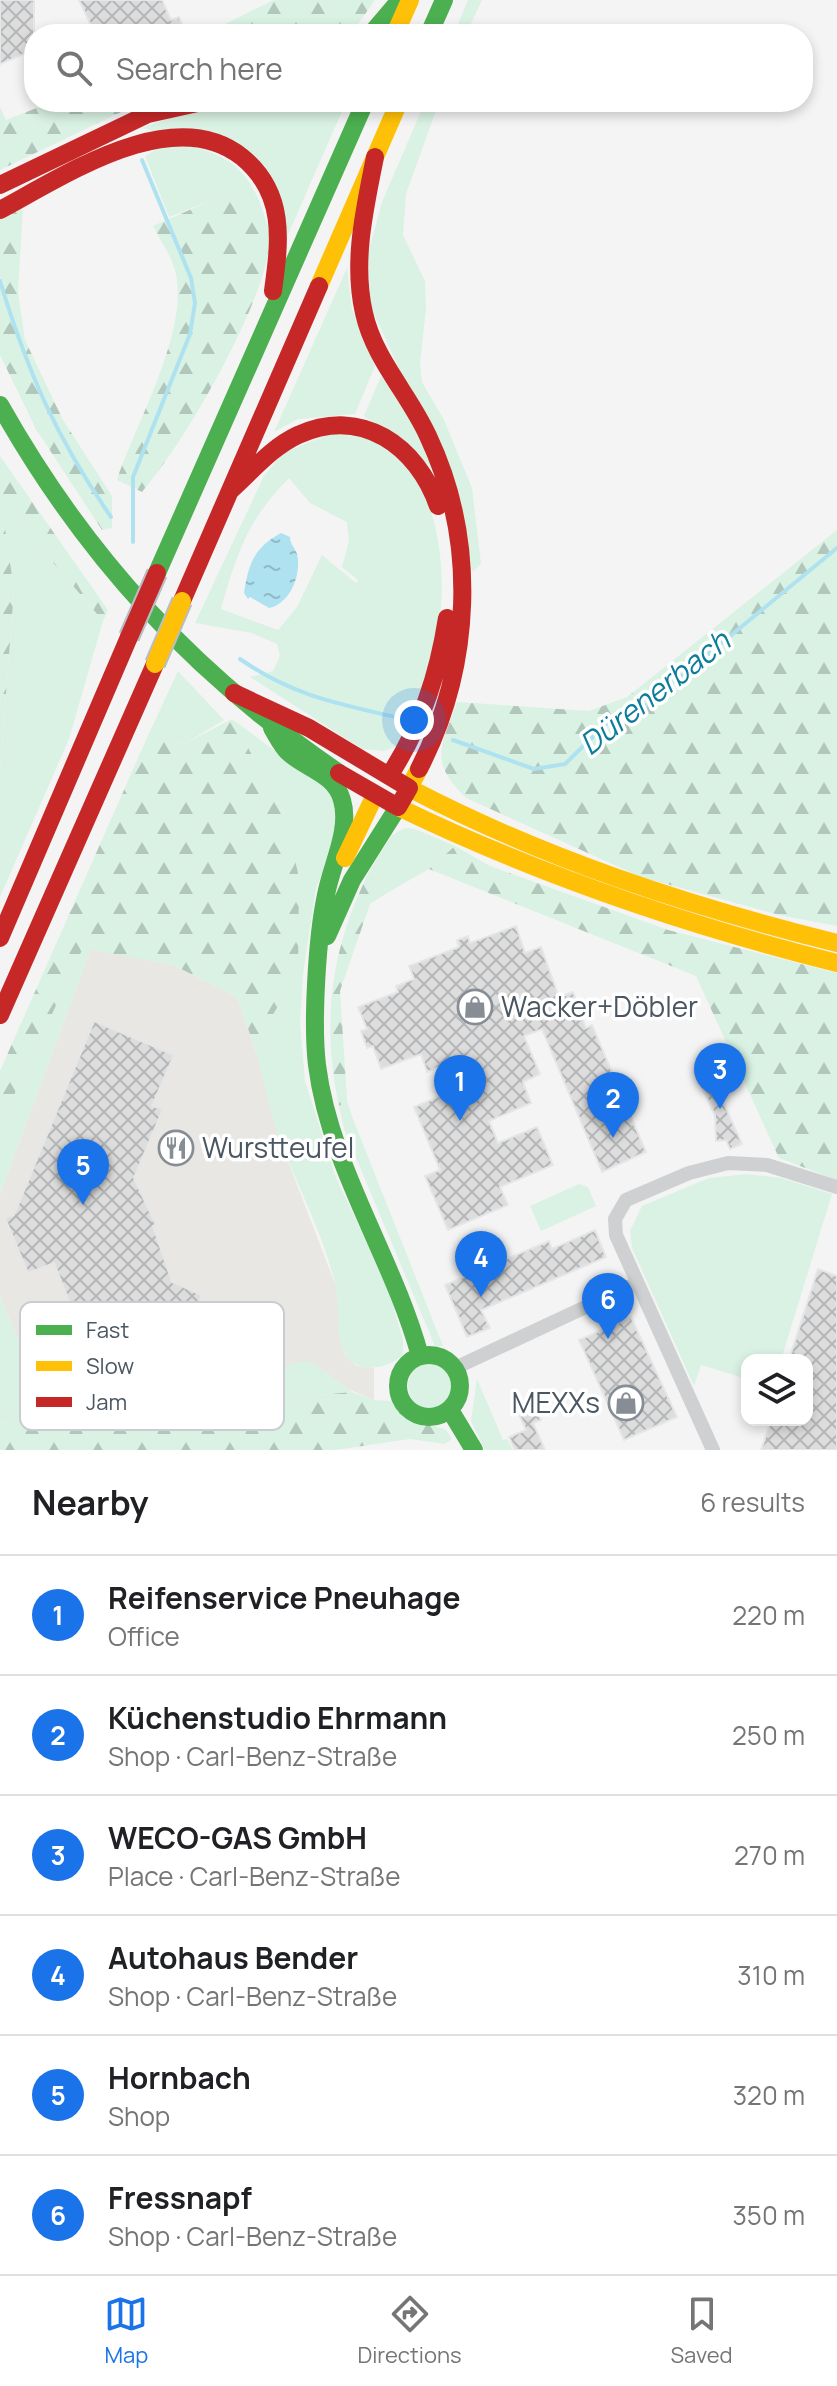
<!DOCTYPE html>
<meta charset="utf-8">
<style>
:root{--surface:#fff;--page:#f6f6f6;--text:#202124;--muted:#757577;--line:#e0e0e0;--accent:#1a73e8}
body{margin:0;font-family:Manrope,sans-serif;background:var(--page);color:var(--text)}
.controls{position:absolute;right:24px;bottom:24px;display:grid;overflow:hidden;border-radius:16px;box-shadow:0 4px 12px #0003}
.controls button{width:72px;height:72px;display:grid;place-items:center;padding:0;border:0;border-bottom:2px solid var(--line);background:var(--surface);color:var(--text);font:40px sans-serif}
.you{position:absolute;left:414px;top:720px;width:28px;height:28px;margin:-20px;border:6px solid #fff;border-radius:50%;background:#1a73e8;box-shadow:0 0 0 12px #1a73e833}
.badge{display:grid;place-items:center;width:52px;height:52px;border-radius:50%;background:var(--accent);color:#fff;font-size:26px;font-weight:700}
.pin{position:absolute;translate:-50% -66px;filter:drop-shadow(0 2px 4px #0008)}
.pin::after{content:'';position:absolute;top:42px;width:28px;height:24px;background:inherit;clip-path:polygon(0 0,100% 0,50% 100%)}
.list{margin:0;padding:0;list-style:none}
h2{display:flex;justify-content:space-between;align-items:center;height:104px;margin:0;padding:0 32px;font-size:34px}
h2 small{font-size:26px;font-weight:400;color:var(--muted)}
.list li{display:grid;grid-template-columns:52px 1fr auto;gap:24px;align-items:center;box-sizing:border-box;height:120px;padding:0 32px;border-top:2px solid var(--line)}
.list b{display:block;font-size:30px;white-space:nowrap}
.list p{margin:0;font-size:26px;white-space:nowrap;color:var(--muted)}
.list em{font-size:26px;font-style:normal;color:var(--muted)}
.icon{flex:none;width:44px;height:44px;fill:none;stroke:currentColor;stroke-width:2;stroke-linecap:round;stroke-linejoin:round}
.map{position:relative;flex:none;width:837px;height:1450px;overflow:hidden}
.search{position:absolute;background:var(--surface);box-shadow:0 4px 12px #0003;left:24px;right:24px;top:24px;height:88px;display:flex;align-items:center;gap:20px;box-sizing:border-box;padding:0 28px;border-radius:32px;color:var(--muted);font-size:30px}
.sheet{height:824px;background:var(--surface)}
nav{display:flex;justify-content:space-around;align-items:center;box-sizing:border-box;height:112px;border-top:2px solid var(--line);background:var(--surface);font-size:22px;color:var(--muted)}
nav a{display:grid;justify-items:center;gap:4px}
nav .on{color:var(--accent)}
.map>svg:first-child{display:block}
</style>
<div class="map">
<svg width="837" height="1450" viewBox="0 0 837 1450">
<defs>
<pattern id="forest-firs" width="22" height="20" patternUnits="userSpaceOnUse" patternTransform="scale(2)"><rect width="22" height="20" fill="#d9f2e3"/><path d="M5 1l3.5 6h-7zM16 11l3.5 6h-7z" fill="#b2c7bb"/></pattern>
<pattern id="water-ripples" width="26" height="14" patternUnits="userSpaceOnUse" patternTransform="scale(2)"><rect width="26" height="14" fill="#aee2f0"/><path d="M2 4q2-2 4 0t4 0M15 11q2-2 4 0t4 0" fill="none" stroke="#90bac6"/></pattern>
<pattern id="building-cross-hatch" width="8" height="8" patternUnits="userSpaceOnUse" patternTransform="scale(2)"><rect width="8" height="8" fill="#ddddde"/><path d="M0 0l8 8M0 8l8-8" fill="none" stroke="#b5b6b7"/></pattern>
</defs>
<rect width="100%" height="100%" fill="#f4f4f4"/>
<path fill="#e8e7e3" d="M91,948L173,965L237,997L264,1076L278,1135L337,1289L340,1338L345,1355L357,1366L374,1368V1400L338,1385L326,1372L231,1379L223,1388L187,1396L162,1399L139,1390L136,1396L23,1352L0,1296V1194Z"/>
<path fill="#d9f2e3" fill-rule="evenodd" d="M468,0H482L466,34H454Z
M274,102H346L287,237L257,159L142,128L184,113Z
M425,102H439L406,194L403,235L425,281L426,309L420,362L422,382L444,420L472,488L481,564L473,572L397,364L369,303L368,254L382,202Z
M189,146C244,158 257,186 271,238L222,196L169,217L145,156L161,147Z
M347,268L352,309L375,366L355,414L298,419L274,432Z
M381,376L406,411L436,471L364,416Z
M332,433C346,436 366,436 379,442C438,469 449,574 438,629C430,669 415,706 400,745L384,751L362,749L250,677L273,671L280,656L277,644L252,633L195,623L264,476L283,453ZM289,478L310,503L347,522L349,541L342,567L358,580L356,583L322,555L297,607L278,630L221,609C237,554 247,520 289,478Z
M2,513L26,531L103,621L69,739L0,897V772L14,590Z
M178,671L224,720L186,743L146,740Z
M232,719L329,791L339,814L338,832L316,888L303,974L300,1023L305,1081L336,1178L387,1285L403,1340V1355C388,1368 358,1376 345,1354C334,1335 341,1309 336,1288C325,1237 298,1188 280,1140C268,1110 264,1076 254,1046L298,972L285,814Z
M405,828L415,829L455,846L429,869L387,893L371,868L392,835Z
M83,948H91L0,1194V1125Z
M347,1100L353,1119L443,1346H435L344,1129L339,1106Z
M748,1174L781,1178L832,1194L781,1360H747V1379L701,1365L694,1386L632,1248L630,1231L642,1206L709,1178Z
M579,1184L588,1187L596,1206L541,1231L530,1206Z
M0,1296L23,1352L136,1396L138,1390C166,1400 210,1401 231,1379L305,1361L313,1363L352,1392L0,1424Z
M408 1386a23 23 0 1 1 46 0a23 23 0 1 1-46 0Z
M477,1379L503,1440L507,1439L513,1450H485L471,1421Z"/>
<path fill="url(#forest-firs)" d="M274,0H375L351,34H205Z
M52,102H142L0,170V107L6,120Z
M221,196L261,211C264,220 271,232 270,241C265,304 184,444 142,492L117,480C136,422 195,322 173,264C168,251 159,238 153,226Z
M23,207L18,291L25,340L63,420L112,496V528L102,530L36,429L0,355V218Z
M0,456L108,610L103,621L26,531L3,514L14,590L0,772Z
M837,530V926L779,915L641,877L466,798C428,760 441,748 457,702L589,711L627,697Z
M232,719L285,814L299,878L298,973L254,1046L237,997L173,965L83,948L0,1125V1071L146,740L186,743Z
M455,846L490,866L668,930L837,973V1180L779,1158L696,976L429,869Z
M371,868L387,893L370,904L340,991L347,1100L339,1106C321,1019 331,947 371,868Z
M352,1392L374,1400L391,1401C410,1427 420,1419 446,1430L452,1439L445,1444L410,1439L335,1450H0V1424Z"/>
<path fill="url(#water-ripples)" d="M281,533L290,537C290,544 294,546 297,554C302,574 290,604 269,608L250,597L248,599L244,593C249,560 256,547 281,533Z"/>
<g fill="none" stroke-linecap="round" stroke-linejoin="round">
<path stroke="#aee2f0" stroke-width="4" d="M0,281C28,373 56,437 111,517
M133,542V477L190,334L195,303L191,278L142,160
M240,659C295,697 339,704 404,719
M453,740L534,769L565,764L606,724L645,706L837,548"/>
</g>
<path fill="url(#building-cross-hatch)" stroke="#e5e6e7" stroke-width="2" d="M0,0H34V50L0,64Z
M79,0H162L171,20L179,17L186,34H95Z
M516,926L525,953L541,947L559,997L573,992L586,1028L592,1025L646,1152L602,1172L542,1029L524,1036L540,1074L523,1082L531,1103L489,1121L498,1143L537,1127L553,1165L500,1187L508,1205L448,1230L425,1176L440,1170L414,1107L481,1079L471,1055L427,1072L421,1054L381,1069L373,1046L367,1048L361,1031L367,1029L358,1007L398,992L396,986L414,979L409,966L459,947L457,940L468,936L470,943Z
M94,1021L174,1055L152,1106L163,1109L134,1178L156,1225L153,1226L172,1282L202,1295L165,1381L88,1349L54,1263L28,1273L5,1218L14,1215Z
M713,1062L727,1094L721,1097L742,1144L730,1149L726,1140L716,1141L715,1115L694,1071Z
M595,1230L606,1257L481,1310L490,1328L467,1337L445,1285L549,1241L552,1249Z
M818,1269L837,1276V1450H761L771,1420H807V1360H789Z
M631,1317L677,1417L624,1440L579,1340Z
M523,1401L528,1412L536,1409L541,1420L533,1423L545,1450H515L509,1437L526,1430L515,1405Z"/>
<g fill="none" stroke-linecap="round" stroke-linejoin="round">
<path stroke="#ced0d2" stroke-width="14" d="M455,1368L637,1283
M713,1450L616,1235L615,1219L626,1200L689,1173L728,1163L767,1165L837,1187"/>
<path stroke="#4caf50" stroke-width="18" d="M371,34L400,0
M429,34L444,0
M0,405C86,558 194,674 339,773
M157,573L365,102
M272,728C277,736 282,747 289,753C307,769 335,774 342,800C351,830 331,866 326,895C317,937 312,1023 317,1065C330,1168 393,1257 420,1356
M327,936L352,880L398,807
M398 1386a31 31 0 1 1 62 0a31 31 0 1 1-62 0Z
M450,1410L474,1450"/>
<path stroke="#ffc107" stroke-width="18" d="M395,34L410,0
M319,286L399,102
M419,769L409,788C545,859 688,906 837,943
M398,807C539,875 685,925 837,963
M345,858L375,795"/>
<path stroke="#c62828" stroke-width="18" d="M375,157C365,208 352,261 364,313C374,359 409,394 428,436C478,542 472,666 419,769
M0,185L148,114L202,102
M0,210C64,176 173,102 242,157C286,193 280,240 273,291
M231,490C252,471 272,447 298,435C362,406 417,446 438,506
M182,601L319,286
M234,693L309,728L409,788L398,807L339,773
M389,776C421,727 438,676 447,618
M0,938L129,637
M0,1015L155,664"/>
<g stroke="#b9bec3" stroke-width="22" stroke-linecap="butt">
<path id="slow-bridge" d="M155,664L182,601"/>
</g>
<g stroke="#b9bec3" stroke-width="22" stroke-linecap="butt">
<path id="jam-bridge" d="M129,637L157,573"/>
</g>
<use href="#slow-bridge" stroke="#ffc107" stroke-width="18"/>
<use href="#jam-bridge" stroke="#c62828" stroke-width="18"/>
</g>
<defs>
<g id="shop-ring" transform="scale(1.8)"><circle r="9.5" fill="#fff" stroke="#868d94" stroke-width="1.5"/><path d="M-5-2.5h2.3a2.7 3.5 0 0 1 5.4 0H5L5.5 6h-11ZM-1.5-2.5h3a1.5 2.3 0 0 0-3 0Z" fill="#868d94"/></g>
<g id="restaurant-ring" transform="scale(1.8)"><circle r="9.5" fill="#fff" stroke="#868d94" stroke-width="1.5"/><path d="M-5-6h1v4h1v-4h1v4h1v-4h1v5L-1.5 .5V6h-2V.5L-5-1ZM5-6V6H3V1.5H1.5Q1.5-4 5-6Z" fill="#868d94"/></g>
</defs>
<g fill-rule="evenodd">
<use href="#shop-ring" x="475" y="1007"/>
<use href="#restaurant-ring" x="176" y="1148"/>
<use href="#shop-ring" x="626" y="1403"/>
</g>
<g text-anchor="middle" stroke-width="7" stroke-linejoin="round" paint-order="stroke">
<g font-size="28" fill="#4a5661" stroke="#fff" text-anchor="start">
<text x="501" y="1017">Wacker+Döbler</text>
<text x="202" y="1158">Wurstteufel</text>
<text x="600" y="1413" text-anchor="end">MEXXs</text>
</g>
<g font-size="30" font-style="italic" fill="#0c7c9b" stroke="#fff">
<text transform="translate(655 693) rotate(-38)" y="10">Dürenerbach</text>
</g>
</g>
<rect x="20" y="1302" width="264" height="128" rx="12" fill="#fff" stroke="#c9ccd0" stroke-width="2"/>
<rect x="36" y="1325" width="36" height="10" fill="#4caf50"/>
<rect x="36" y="1361" width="36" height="10" fill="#ffc107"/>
<rect x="36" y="1397" width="36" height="10" fill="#c62828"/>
<g font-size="22" fill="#4a5661">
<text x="86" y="1338">Fast</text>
<text x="86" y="1374">Slow</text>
<text x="86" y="1410">Jam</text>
</g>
</svg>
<div class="controls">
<button><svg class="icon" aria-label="layers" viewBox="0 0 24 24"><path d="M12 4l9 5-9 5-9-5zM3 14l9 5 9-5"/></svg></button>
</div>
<div class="you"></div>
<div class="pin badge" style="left:460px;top:1121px">1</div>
<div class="pin badge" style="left:613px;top:1138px">2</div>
<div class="pin badge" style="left:720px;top:1109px">3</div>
<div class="pin badge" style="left:481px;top:1297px">4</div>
<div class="pin badge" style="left:83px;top:1205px">5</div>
<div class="pin badge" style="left:608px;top:1339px">6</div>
<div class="search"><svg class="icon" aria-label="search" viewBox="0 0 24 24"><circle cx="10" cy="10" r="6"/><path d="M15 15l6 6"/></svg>Search here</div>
</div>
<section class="sheet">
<h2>Nearby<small>6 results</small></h2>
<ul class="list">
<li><span class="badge">1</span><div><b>Reifenservice Pneuhage</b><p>Office</p></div><em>220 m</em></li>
<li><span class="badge">2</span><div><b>Küchenstudio Ehrmann</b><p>Shop · Carl-Benz-Straße</p></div><em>250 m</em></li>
<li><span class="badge">3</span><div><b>WECO-GAS GmbH</b><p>Place · Carl-Benz-Straße</p></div><em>270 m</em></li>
<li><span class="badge">4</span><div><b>Autohaus Bender</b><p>Shop · Carl-Benz-Straße</p></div><em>310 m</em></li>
<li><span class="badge">5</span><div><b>Hornbach</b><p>Shop</p></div><em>320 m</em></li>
<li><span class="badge">6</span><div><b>Fressnapf</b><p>Shop · Carl-Benz-Straße</p></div><em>350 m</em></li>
</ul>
</section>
<nav>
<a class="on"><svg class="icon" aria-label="map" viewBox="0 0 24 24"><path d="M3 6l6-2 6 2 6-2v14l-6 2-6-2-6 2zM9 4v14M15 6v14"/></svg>Map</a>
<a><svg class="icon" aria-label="directions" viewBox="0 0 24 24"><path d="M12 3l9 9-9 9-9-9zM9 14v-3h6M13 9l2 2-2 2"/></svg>Directions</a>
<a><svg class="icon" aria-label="saved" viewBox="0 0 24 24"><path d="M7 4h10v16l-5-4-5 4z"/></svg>Saved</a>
</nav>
